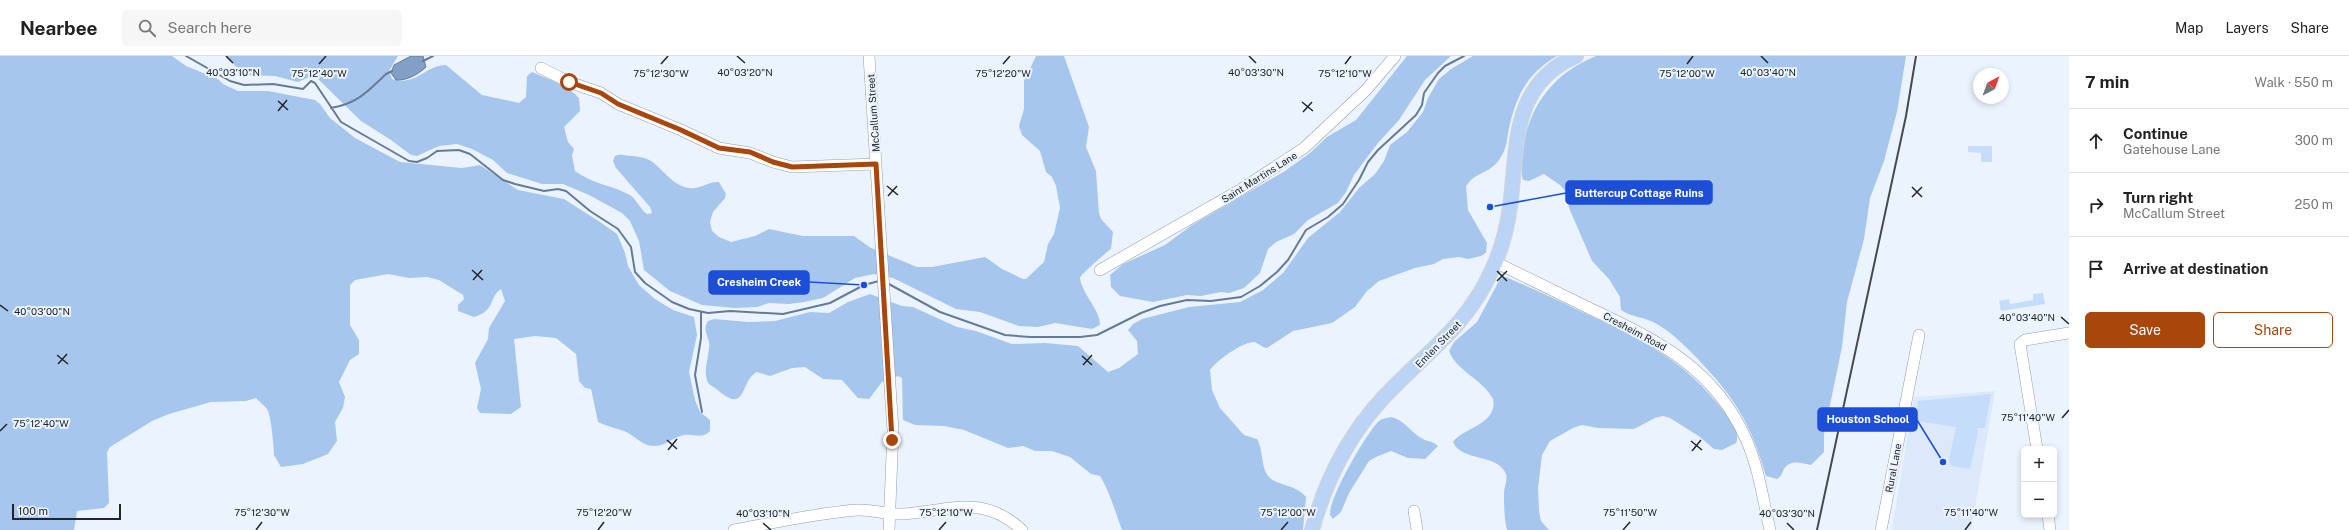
<!DOCTYPE html>
<meta charset="utf-8">
<style>
:root{--surface:#fff;--page:#f6f6f6;--text:#222;--muted:#767676;--line:#e0e0e0;--accent:#a9460b}
body{margin:0;font-family:"Public Sans",sans-serif;background:var(--page);color:var(--text)}
.controls{position:absolute;right:12px;bottom:12px;display:grid;overflow:hidden;border-radius:6px;box-shadow:0 2px 6px #0003}
.controls button{width:36px;height:36px;display:grid;place-items:center;padding:0;border:0;border-bottom:1px solid var(--line);background:var(--surface);color:var(--text);font:20px sans-serif}
.compass{position:absolute;left:1973px;top:12px;width:36px;height:36px;border-radius:50%;background:var(--surface);box-shadow:0 2px 6px #0003;rotate:41deg}
.scale{position:absolute;left:12px;bottom:10px;width:109px;box-sizing:border-box;padding-left:4px;border:2px solid #232629;border-top:0;font-size:11px;line-height:14px;white-space:nowrap;color:#232629;-webkit-text-stroke:3px #ebf4fe;paint-order:stroke}
.stop{position:absolute;width:12px;height:12px;margin:-9px;border:3px solid #a9460b;border-radius:50%;background:#fff}
.stop.end{background:#a9460b;border-color:#fff;box-shadow:0 1px 4px #0008}
.list{margin:0;padding:0;list-style:none}
h2{display:flex;justify-content:space-between;align-items:center;height:52px;margin:0;padding:0 16px;font-size:17px}
h2 small{font-size:13px;font-weight:400;color:var(--muted)}
.list li{display:grid;grid-template-columns:26px 1fr auto;gap:12px;align-items:center;box-sizing:border-box;height:64px;padding:0 16px;border-top:1px solid var(--line)}
.list b{display:block;font-size:15px;white-space:nowrap}
.list p{margin:0;font-size:13px;white-space:nowrap;color:var(--muted)}
.list em{font-size:13px;font-style:normal;color:var(--muted)}
.actions{display:flex;gap:8px;padding:12px 16px}
.actions a{flex:1;padding:9px 0;border:1px solid var(--accent);border-radius:6px;text-align:center;font-size:14px;color:var(--accent)}
.actions .main{background:var(--accent);color:#fff}
.icon{flex:none;width:22px;height:22px;fill:none;stroke:currentColor;stroke-width:2;stroke-linecap:round;stroke-linejoin:round}
.map{position:relative;flex:none;width:2069px;height:474px;overflow:hidden}
header{display:flex;align-items:center;gap:24px;box-sizing:border-box;height:56px;padding:0 20px;background:var(--surface);border-bottom:1px solid var(--line)}
header strong{font-size:19px}
nav{display:flex;gap:22px;margin-inline-start:auto;font-size:14px}
.search{width:280px;height:36px;background:var(--page);display:flex;align-items:center;gap:10px;box-sizing:border-box;padding:0 14px;border-radius:6px;color:var(--muted);font-size:15px}
main{display:flex}
aside{flex:1;background:var(--surface)}
.map>svg:first-child{display:block}
</style>
<header>
<strong>Nearbee</strong>
<div class="search"><svg class="icon" aria-label="search" viewBox="0 0 24 24"><circle cx="10" cy="10" r="6"/><path d="M15 15l6 6"/></svg>Search here</div>
<nav><a>Map</a><a>Layers</a><a>Share</a></nav>
</header>
<main>
<div class="map">
<svg width="2069" height="474" viewBox="0 0 2069 474">
<rect width="100%" height="100%" fill="#ebf4fe"/>
<path fill="#dce9fa" d="M1995,335L1971,474H1892L1914,341Z"/>
<path fill="#c5dcfb" d="M1968,90H1992V106H1981V97L1968,96Z
M2043,237L2045,248L2001,255L1999,245L2009,243L2010,248L2033,244V238Z
M1991,338L1985,372H1977L1978,377L1970,413L1952,410L1949,404L1956,371L1916,365L1918,345Z"/>
<path fill="#a7c6ed" d="M0,0H172L186,10L218,23L223,28L238,35H268L315,44L320,48L330,62L355,82L400,106L462,112L480,109L518,134L564,143L600,166L617,178L625,197L628,210L639,229L655,243L673,254L694,261L697,279L689,316L695,344L700,356L710,364V375C703,383 693,378 684,379C673,381 666,390 655,390C642,391 635,379 624,375C615,372 607,370 598,366L591,333L585,332L579,325L576,298L556,282L535,280L514,283L521,351L511,358L480,357L477,352L481,333L475,307L488,283L489,272L505,245L501,233C489,240 496,255 474,261L458,255V249L464,243L463,239L439,224L427,221L409,222L388,218L355,224L350,229V269L359,284V298L350,304L339,326L345,341L343,352L335,366L337,385L328,398L303,408L281,411L274,399C274,391 271,359 267,353C264,349 259,346 256,342L246,345L211,346L169,358L152,365L110,391L107,396L109,447L104,452L77,455L74,474H0Z
M225,0H398L389,15L392,23C416,31 425,9 446,9L482,39L519,47L526,41L527,20L532,16C547,23 567,28 579,42L580,55L564,71L568,86L574,93L572,99L575,115C592,128 612,129 630,139C637,144 640,153 647,158L652,157L650,151L616,112L613,105L615,100C621,97 626,100 633,100C639,101 645,101 651,105C663,113 673,130 689,132C700,134 708,125 719,126L726,138L725,142L713,156L710,166L712,175L719,181L731,186L755,180L769,173L803,180H854L871,192L917,211H932L985,201L1002,213L1023,223H1026L1044,206L1048,188L1054,178L1060,152L1056,130L1052,121L1046,116L1040,95L1022,79L1019,70L1024,53V25L1036,0H1064L1089,71L1086,91L1096,115L1099,157L1101,163L1113,176L1111,193C1108,195 1081,218 1080,222C1082,238 1101,255 1100,269L1092,273L1055,267L1038,271L1019,270L980,256L956,253L893,222L874,218L855,222L823,242L804,246L789,248L769,247L757,251L735,252L702,249L670,235L644,214L639,185L630,165L622,157L589,139L563,128H542L507,117L493,104L472,93L457,88L439,90L417,100L411,99L391,84L361,65L318,23L312,20L298,26L275,20L245,19Z
M1407,0H1451L1425,24L1399,64L1378,87L1354,119L1346,136L1338,147L1308,164L1294,178L1276,186L1268,193L1260,217L1244,232L1229,237L1221,236L1201,240L1187,239L1153,246L1120,240L1111,231L1110,219L1123,208L1165,189L1192,169L1285,115L1310,97L1327,81L1356,64Z
M1473,0H1557C1527,18 1517,38 1509,72C1507,82 1507,91 1501,101C1494,114 1483,115 1472,123C1470,124 1468,128 1466,130L1468,154L1487,187L1486,197L1481,200L1468,203L1459,201L1443,203L1434,208L1415,212L1379,225L1367,235L1355,251L1332,267L1293,275L1267,292C1262,292 1258,286 1253,286C1241,287 1216,305 1210,314L1212,334L1220,352L1244,379L1257,383C1264,395 1260,412 1270,422C1277,429 1297,429 1306,441L1303,474H1122C1116,458 1109,434 1100,420L1091,418L1070,401L1052,395H1035L1023,390L1008,392L964,374L944,370L915,369L903,364L902,322L898,320L882,326L869,343L858,342L842,324L823,323L805,311L792,312L770,320L757,316C740,324 747,358 720,336C716,332 712,331 708,327C703,315 708,304 709,292C711,282 701,275 708,265L714,263L749,266L775,265L810,256L829,257L848,246L870,238L902,250L913,251L957,271L976,275L1012,288L1045,287L1078,290L1108,316L1119,312L1138,298L1137,285L1128,274L1133,268L1142,263L1189,251L1240,246L1263,234L1283,217L1308,182L1340,156L1359,132L1375,118L1384,105L1390,89L1407,76L1423,56L1428,42L1439,23L1451,13Z
M1596,0H1906L1897,56L1884,105L1870,142L1864,183L1847,246L1842,291L1824,378V396L1811,409C1802,407 1790,403 1784,413C1782,417 1782,420 1777,423L1766,420C1750,365 1734,341 1695,300C1683,288 1670,275 1655,267C1644,261 1631,261 1621,254L1620,241L1609,223L1592,205L1569,152L1567,137L1560,129L1544,118L1529,125L1523,124C1520,114 1522,104 1523,94C1529,49 1554,17 1596,0Z
M1506,221C1531,232 1556,243 1580,255C1641,283 1683,302 1725,357C1730,365 1741,377 1736,387L1722,394L1714,393L1700,381L1670,362L1663,360L1655,362L1634,373L1598,372L1582,369L1573,372L1550,385L1542,399L1538,432L1539,455L1541,465L1549,474H1507C1504,462 1504,449 1504,437C1504,431 1508,424 1506,418C1498,397 1461,406 1453,386C1462,372 1498,369 1493,343C1483,323 1458,317 1449,295L1454,286L1477,266L1500,223Z
M1391,361C1405,364 1411,377 1423,383C1429,386 1433,385 1438,390L1425,403L1408,402L1391,395L1376,401L1369,405L1349,437L1341,456L1333,463L1330,459C1329,441 1364,382 1377,367C1380,363 1386,362 1391,361Z"/>
<path fill="#829fc5" stroke="#667b96" d="M411,0H423L426,11C419,18 406,25 396,24L391,17L394,9Z"/>
<g fill="none" stroke-linecap="round" stroke-linejoin="round">
<path stroke="#667b96" stroke-width="2" d="M186,0L230,25L244,29L273,28L303,33L311,25L315,27L341,66L409,105L417,106L427,102L437,95L459,94L470,98L503,124L515,128L544,135L558,133L566,135L590,155L618,173L631,191L635,216L645,227L672,246L689,253L708,257L730,255L783,258L830,247L864,229L879,225
M423,5L433,0
M331,52C357,48 368,35 386,18L392,15
M887,227L940,256L1005,279L1030,281H1080L1097,279L1141,257L1160,250L1187,244L1211,245L1241,241L1260,230L1277,216L1288,204L1306,174L1328,161L1343,148L1359,124L1368,106L1378,94L1416,59L1422,49L1424,37L1438,17L1445,10L1464,0
M701,256V282L695,319L702,356"/>
<g stroke="#969ea7" stroke-width="12">
<path id="minor" d="M869,0L891,345L893,374L889,474
M541,12L569,26L601,37L618,48L681,74L719,92L750,97L773,106L792,111L876,108
M1495,206C1528,222 1561,238 1593,254C1659,285 1715,313 1746,383C1759,412 1763,444 1770,474
M1100,214L1240,134L1304,92L1366,34L1395,0
M2037,393L2020,288L2025,284L2069,277
M1414,455L1417,474
M2048,459L2050,474
M734,474C774,467 816,457 857,454C872,453 887,459 902,458C949,455 982,437 1022,474
M1881,474L1919,279"/>
</g>
<g stroke="#d3d4d4" stroke-width="16">
<path id="major" d="M1312,474C1325,426 1349,379 1383,342C1424,298 1466,272 1492,214C1501,195 1507,172 1510,151C1518,91 1510,29 1576,0"/>
</g>
<use href="#minor" stroke="#fff" stroke-width="11"/>
<use href="#major" stroke="#bbd4f5" stroke-width="14"/>
<path stroke="#464a4f" stroke-width="2" d="M1817,474L1906,60L1916,0"/>
</g>
<g fill="none" stroke-linecap="round" stroke-linejoin="round">
<path stroke="#a9460b" stroke-width="5" d="M569,26L601,37L618,48L681,74L719,92L750,96L773,106L792,111L876,108L892,384"/>
</g>
<path fill="none" stroke="#232629" stroke-width="1.5" d="M226,0L233,7M737,0L745,7M1249,0L1256,7M1761,0L1768,7M319,8L326,0M661,8L668,0M1003,8L1010,0M1345,8L1351,0M1687,8L1693,0M278,45L288,54M1302,46L1313,55M278,55L287,44M1303,56L1312,46M887,130L898,139M1912,131L1922,141M888,140L897,130M1912,141L1922,131M472,214L483,224M1497,215L1507,225M473,224L482,214M1497,225L1507,215M0,249L8,255M2061,261L2069,268M57,299L68,308M1082,300L1092,309M58,308L67,298M1083,309L1092,299M2062,362L2069,354M0,375L7,368M667,384L677,393M1691,385L1702,394M668,394L677,383M1692,395L1701,384M763,467L771,474M1787,467L1794,474M256,474L262,466M598,474L604,466M939,474L946,466M1281,474L1288,466M1623,474L1630,466M1965,474L1971,466"/>
<g text-anchor="middle" stroke-width="4" stroke-linejoin="round" paint-order="stroke">
<g font-size="10" fill="#232629" stroke="#ebf4fe">
<text transform="translate(873 57) rotate(-94)" y="4">McCallum Street</text>
<text transform="translate(1259 121) rotate(-32)" y="4">Saint Martins Lane</text>
<text transform="translate(1635 275) rotate(28)" y="4">Cresheim Road</text>
<text transform="translate(1438 288) rotate(-46)" y="4">Emlen Street</text>
<text transform="translate(1893 412) rotate(-79)" y="4">Rural Lane</text>
</g>
</g>
<g font-size="10" text-anchor="middle" fill="#232629" stroke="#ebf4fe" stroke-width="4" stroke-linejoin="round" paint-order="stroke">
<text x="233" y="20">40°03'10"N</text>
<text x="745" y="20">40°03'20"N</text>
<text x="1256" y="20">40°03'30"N</text>
<text x="1768" y="20">40°03'40"N</text>
<text x="1687" y="21">75°12'00"W</text>
<text x="319" y="21">75°12'40"W</text>
<text x="661" y="21">75°12'30"W</text>
<text x="1003" y="21">75°12'20"W</text>
<text x="1345" y="21">75°12'10"W</text>
<text x="42" y="259">40°03'00"N</text>
<text x="2027" y="265">40°03'40"N</text>
<text x="2028" y="365">75°11'40"W</text>
<text x="41" y="371">75°12'40"W</text>
<text x="262" y="460">75°12'30"W</text>
<text x="604" y="460">75°12'20"W</text>
<text x="946" y="460">75°12'10"W</text>
<text x="1288" y="460">75°12'00"W</text>
<text x="1630" y="460">75°11'50"W</text>
<text x="1971" y="460">75°11'40"W</text>
<text x="763" y="461">40°03'10"N</text>
<text x="1787" y="461">40°03'30"N</text>
</g>
<path fill="none" stroke="#1d4ed8" stroke-width="1.5" d="M1490 151L1566 137M864 229L809 226M1943 406L1917 364"/>
<g fill="#1d4ed8" stroke="#ebf4fe" stroke-width="1.5">
<circle cx="1490" cy="151" r="4"/>
<circle cx="864" cy="229" r="4"/>
<circle cx="1943" cy="406" r="4"/>
</g>
<g fill="#1d4ed8" stroke="#1d4ed8" stroke-width="1.5">
<rect x="1566" y="125" width="146" height="23" rx="4"/>
<rect x="709" y="215" width="100" height="23" rx="4"/>
<rect x="1818" y="352" width="99" height="23" rx="4"/>
</g>
<g font-size="11" text-anchor="middle" font-weight="bold" fill="#fff">
<text x="1639" y="141">Buttercup Cottage Ruins</text>
<text x="759" y="230">Cresheim Creek</text>
<text x="1868" y="367">Houston School</text>
</g>
</svg>
<div class="controls">
<button>+</button>
<button>−</button>
</div>
<svg class="compass" viewBox="-18 -18 36 36"><path d="M0-13l5 13h-10z" fill="#e53935"/><path d="M0 13l5-13h-10z" fill="#767676"/></svg>
<div class="scale">100 m</div>
<div class="stop" style="left:569px;top:26px"></div>
<div class="stop end" style="left:892px;top:384px"></div>
</div>
<aside>
<h2>7 min<small>Walk · 550 m</small></h2>
<ul class="list">
<li><svg class="icon" aria-label="ahead" viewBox="0 0 24 24"><path d="M12 20V5M6 11l6-6 6 6"/></svg><div><b>Continue</b><p>Gatehouse Lane</p></div><em>300 m</em></li>
<li><svg class="icon" aria-label="right" viewBox="0 0 24 24"><path d="M7 20v-9h11M14 6l5 5-5 5"/></svg><div><b>Turn right</b><p>McCallum Street</p></div><em>250 m</em></li>
<li><svg class="icon" aria-label="arrive" viewBox="0 0 24 24"><path d="M6 21V4h12l-3 4 3 4H6"/></svg><div><b>Arrive at destination</b></div></li>
</ul>
<div class="actions"><a class="main">Save</a><a>Share</a></div>
</aside>
</main>
